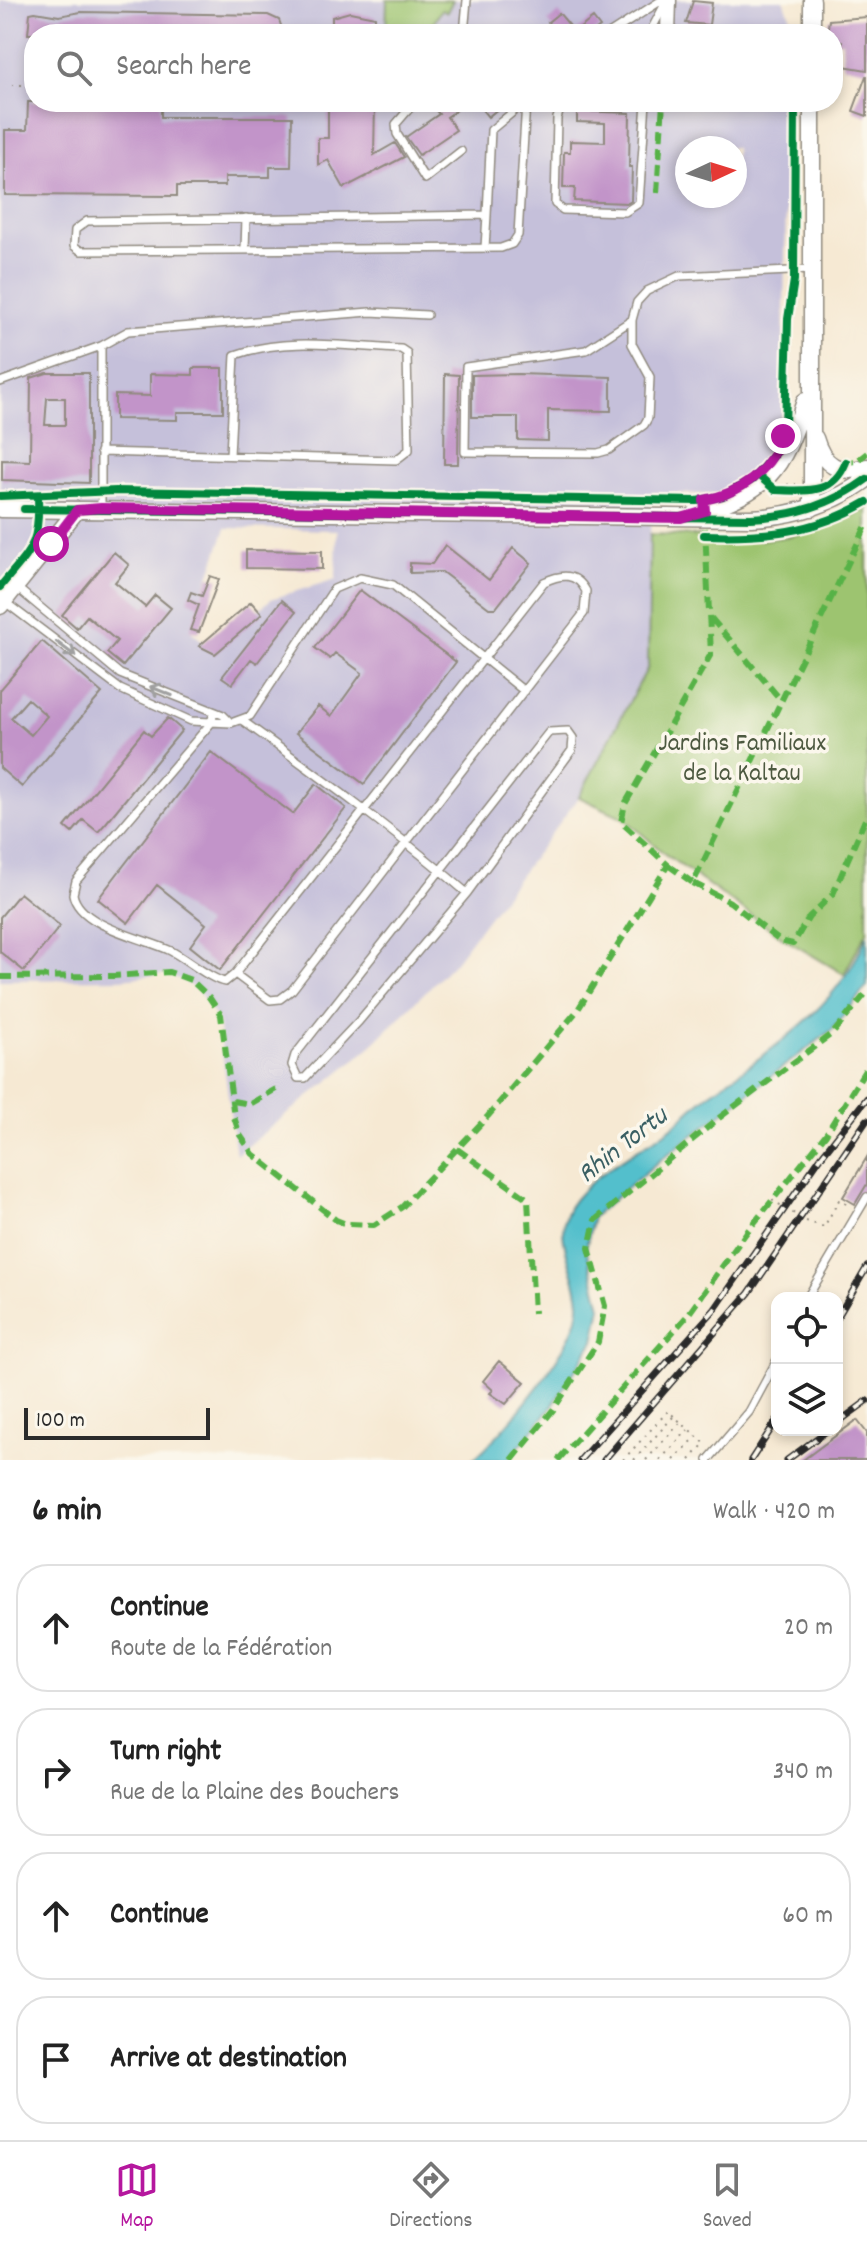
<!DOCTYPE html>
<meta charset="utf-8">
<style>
:root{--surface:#fff;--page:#f6f6f6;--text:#222;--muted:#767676;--line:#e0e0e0;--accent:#b5179e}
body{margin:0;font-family:Dekko,sans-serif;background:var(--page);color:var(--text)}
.controls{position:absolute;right:24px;bottom:24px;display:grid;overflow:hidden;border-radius:16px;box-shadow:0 4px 12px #0003}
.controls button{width:72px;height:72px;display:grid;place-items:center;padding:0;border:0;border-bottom:2px solid var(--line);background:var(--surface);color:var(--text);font:40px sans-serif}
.compass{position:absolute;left:675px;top:136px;width:72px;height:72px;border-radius:50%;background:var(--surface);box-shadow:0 4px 12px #0003;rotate:86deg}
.scale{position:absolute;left:24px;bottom:20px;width:186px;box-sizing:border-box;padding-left:8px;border:4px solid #2b2b2b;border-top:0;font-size:22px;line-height:28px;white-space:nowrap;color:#2b2b2b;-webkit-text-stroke:6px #fbf7ec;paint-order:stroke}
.stop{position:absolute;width:24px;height:24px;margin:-18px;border:6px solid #b5179e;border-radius:50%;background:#fff}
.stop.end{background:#b5179e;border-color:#fff;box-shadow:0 2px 8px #0008}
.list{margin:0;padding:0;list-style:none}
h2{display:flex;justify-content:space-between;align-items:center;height:104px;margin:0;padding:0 32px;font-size:34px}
h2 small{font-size:26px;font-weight:400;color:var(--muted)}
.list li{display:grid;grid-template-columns:52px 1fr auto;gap:24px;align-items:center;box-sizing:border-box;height:128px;margin:0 16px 16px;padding:0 16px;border:2px solid var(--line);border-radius:32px}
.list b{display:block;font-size:30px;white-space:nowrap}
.list p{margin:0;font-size:26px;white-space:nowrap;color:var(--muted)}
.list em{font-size:26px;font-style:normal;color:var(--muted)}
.icon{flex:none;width:44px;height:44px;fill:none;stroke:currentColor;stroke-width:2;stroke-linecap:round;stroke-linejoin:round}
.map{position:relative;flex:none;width:867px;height:1460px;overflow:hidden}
.search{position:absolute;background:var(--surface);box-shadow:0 4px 12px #0003;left:24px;right:24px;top:24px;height:88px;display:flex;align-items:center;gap:20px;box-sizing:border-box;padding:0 28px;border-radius:32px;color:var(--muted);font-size:30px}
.sheet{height:680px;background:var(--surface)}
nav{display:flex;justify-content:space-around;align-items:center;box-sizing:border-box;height:112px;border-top:2px solid var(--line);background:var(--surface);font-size:22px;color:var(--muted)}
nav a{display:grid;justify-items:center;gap:4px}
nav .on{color:var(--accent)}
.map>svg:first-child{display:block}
</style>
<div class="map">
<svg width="867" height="1460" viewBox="0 0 867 1460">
<rect width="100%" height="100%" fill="#fbf7ec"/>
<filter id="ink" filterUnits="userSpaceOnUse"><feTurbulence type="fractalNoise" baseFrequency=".0125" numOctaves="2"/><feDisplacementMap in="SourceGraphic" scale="16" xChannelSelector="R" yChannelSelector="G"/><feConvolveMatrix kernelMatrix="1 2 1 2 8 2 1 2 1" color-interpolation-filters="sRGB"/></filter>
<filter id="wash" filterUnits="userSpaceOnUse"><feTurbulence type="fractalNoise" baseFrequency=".006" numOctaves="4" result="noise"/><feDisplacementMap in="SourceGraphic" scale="32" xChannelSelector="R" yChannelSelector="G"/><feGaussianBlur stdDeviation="1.8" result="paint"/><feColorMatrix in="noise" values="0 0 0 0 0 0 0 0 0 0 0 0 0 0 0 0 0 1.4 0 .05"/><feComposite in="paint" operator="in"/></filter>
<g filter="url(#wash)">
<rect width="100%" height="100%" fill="#f6e9d3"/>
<path fill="#c5c0da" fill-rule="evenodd" d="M0,0H784L790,16L789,34H34V102H788L782,416L776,447L756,471L717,494L651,493L648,667L579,797L453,964L367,1050L236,1155L218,1021L199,992L182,980L164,974L121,979L0,980ZM687,148H735V196H687ZM226,528L337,530L336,579L271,599L212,650L190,630Z"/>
<path fill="#9dc470" stroke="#64784e" stroke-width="2" d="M387,0H453L447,12L442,9L427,34H386Z
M867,507V932L844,974L783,938L666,855L624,818L579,797L648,667L650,534L699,536V541C757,542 816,540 867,507Z"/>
<path fill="#52bfcc" stroke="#3e757c" stroke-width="2" d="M867,935V986L832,1030L659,1161L593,1217L586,1248L601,1307L594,1341L551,1408L508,1460H472C502,1436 582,1341 579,1302C577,1267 547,1232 575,1199C598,1171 637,1151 667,1131C682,1120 693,1106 708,1095C769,1050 838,1010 867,935Z"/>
<g id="blocks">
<path fill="#c294c9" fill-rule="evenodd" d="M693,1L712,3L709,25L686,23Z
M35,12L59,16L81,12L268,15L279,20L284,34H28L30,13Z
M350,12L375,17V34H332V17Z
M559,13L575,32L593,18L600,27L591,34H557L548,22Z
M867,17V70L843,66L842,41L833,42V34H827L829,20Z
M866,76H867V116L853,111Z
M28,102H161V117H292L291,167H270V177H225V186H177V196L5,195V130H27Z
M328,102H375L374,155L395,143L404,157L344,188L328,160L318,165V138H328Z
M429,102H468L447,117L456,130L419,155L406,137L439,114Z
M476,102H506L488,117Z
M577,111L630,113L629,167H632L631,201L628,203L574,201L575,188H563L564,152H570V141L605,142V123L577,122Z
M193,368H223V412H177V420L115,419V395L150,396V374L193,375Z
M47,373H89V483L2,480V460L30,461L31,378ZM47,398H65V425H45Z
M445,374L459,375L458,464H444Z
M518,374L611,377V411L548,410V441L518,440V417H472V375Z
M445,545L489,580L513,548L531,563L496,608H489L442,572L410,573V563L432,564Z
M246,550L322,551V569L246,568Z
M114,552L129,565L115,582L145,607L155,595L171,608L123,666L107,653L117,641L87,616L77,628L62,615Z
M210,576L219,579L199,632L190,630L199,605L188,600L191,592L202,596Z
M360,590L456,662L364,784L296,733L318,706L331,716L362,673L335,653L330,659L315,648Z
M282,600L296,612L257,663L251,659L232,684L222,677Z
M251,602L262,614L215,654L199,646Z
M42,641L102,693L22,787L0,768V690ZM28,699L47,716L31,735L11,718Z
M168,718L182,730L106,823L98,832L83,820L72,833L65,827L144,730L151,736Z
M211,752L293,814L316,784L346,808L220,970L190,946L206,924L157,885L128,923L98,899Z
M20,893L60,926L24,971L0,952V917Z
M867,1157V1184L855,1204L843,1197Z
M499,1361L525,1382L506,1404L490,1393L493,1390L483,1381Z
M857,1420L867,1433V1460H803Z"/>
</g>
</g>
<g filter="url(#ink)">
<use href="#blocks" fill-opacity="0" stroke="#908a7f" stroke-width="2"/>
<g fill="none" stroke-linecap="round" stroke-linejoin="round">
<g stroke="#908a7f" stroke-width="10">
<path id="service" d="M464,34L467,0
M609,34L662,0
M649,34L665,4
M415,102L396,124L397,134L425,179L461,151
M525,102L491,130L487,215L87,221L75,230L74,246L81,251L501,248L512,244L518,235L526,102
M563,102L557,118L555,204L563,210L625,212L639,203L646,102
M485,248L487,215
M245,249L246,218
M632,320L586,350L466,367L465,452L598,453L609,450L644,425L648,418L650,377L632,344V320L637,302L647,291L679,276L811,270
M0,382L101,346
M100,452L396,460L409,450L407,353L401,349C347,347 286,336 235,355L230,455
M101,508V346L128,331L370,312L427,315
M16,587L120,674L223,715L231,723
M5,602L120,689L191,721L231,723L250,716L334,589L360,578L393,585L524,691
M214,712L211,723L76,881L73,894C79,927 145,938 171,951C185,958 211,980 225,982L235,974L544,582C561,574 576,572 586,591L584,613L292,990L280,999L270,1000L235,974
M243,721C319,776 395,831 467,893L572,750L573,738L568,731L549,732L295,1055L292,1065L298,1078H305L359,1021L467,893
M807,1298L867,1197
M708,1460L749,1412L777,1360"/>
</g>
<g stroke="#908a7f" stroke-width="17">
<path id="minor" d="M668,34L669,0"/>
</g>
<g stroke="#908a7f" stroke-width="19">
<path id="tertiary" d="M812,0V34
M812,102V508
M815,438C823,466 839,475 867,467
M0,509L751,518C794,516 832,505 867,479
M696,513C768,491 782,472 805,401
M0,606L77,510"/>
</g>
<path stroke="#908a7f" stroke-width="2" stroke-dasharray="2 6" stroke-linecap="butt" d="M12,85H26L28,89
M779,485L796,484
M772,1200L806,1221L824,1227L839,1200L850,1206
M623,1460L668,1411L708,1446
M634,1460L673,1417
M646,1460L680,1423
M660,1460L688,1430
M674,1460L696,1437
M690,1460L704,1444"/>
<use href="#service" stroke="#fff" stroke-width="7"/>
<use href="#minor" stroke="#fff" stroke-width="14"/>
<use href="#tertiary" stroke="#fff" stroke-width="16"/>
<g stroke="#2b2b2b" stroke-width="7">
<path id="rail" d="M837,1318L867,1267
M837,1423L867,1401
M580,1460L715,1309L820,1158L867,1098
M604,1460L749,1293L867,1120
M751,1460L777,1420
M787,1460L828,1430"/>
</g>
<use href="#rail" stroke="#fbf7ec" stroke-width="4" stroke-dasharray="12" stroke-linecap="butt"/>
<path stroke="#56b246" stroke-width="6" stroke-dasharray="12 6" stroke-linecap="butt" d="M657,193L663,102
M842,462L857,461L867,453
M711,618L781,700
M668,865L693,883L867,524
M693,883L730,902L780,941L793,944L809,917L833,894L867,815
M0,977L114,976L169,972L191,980L209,997L221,1015L234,1117L240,1135L253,1154L336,1220L346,1224L374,1225L402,1207L488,1116L577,1011L668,865L621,822L625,804L711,654L705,528
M233,1101L250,1104L276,1089
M457,1149L528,1199L534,1313
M512,1460L553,1410L598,1342L605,1306L589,1248L595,1220L719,1118L834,1032L867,992
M558,1460L688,1315L746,1233L826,1134L867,1067"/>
<g stroke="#fbf7ec" stroke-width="13">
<path id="cycleway" d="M758,475L775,490C807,491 833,495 846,462
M0,496L116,491L697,501L723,496L752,480L774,455L785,428L788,319L794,280L795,102
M24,509L751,518C794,516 832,505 867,479
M704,535C764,537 814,533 867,502
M0,587C30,550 40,547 38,497"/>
</g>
<use href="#cycleway" stroke="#00873e" stroke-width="8"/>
</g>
<defs><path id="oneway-shaft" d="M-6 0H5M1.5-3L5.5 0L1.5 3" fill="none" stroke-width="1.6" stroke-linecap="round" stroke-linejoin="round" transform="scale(2)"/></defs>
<g stroke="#a0a0a0">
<use href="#oneway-shaft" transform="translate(66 649) rotate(37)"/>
<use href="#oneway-shaft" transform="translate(161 691) rotate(-158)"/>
</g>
</g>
<g fill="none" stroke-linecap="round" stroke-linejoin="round" filter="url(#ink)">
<path stroke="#b5179e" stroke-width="10" d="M51,544L77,510L101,508L681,518L705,511L704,500C743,493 768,472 783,436"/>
</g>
<g text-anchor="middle" stroke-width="7" stroke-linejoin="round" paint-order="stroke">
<g font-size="26" fill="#4d5940" stroke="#fbf7ec">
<text x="742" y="750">Jardins Familiaux<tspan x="742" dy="30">de la Kaltau</tspan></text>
</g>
<g font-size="28" font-style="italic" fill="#395f63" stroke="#fbf7ec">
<text transform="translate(621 1143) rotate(-38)" y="10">Rhin Tortu</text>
</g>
</g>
</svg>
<div class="controls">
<button><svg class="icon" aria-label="locate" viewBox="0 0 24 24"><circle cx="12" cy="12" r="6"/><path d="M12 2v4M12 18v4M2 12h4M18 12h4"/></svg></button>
<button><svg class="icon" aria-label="layers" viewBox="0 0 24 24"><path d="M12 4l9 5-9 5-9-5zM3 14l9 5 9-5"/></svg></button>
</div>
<svg class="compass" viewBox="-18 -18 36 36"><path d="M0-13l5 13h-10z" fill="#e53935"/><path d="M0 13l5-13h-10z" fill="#767676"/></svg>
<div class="scale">100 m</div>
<div class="stop" style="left:51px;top:544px"></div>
<div class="stop end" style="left:783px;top:436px"></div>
<div class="search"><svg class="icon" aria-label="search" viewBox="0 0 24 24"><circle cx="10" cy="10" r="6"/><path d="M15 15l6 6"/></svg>Search here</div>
</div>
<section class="sheet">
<h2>6 min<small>Walk · 420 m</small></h2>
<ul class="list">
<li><svg class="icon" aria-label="ahead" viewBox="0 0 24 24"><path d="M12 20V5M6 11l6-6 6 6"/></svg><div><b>Continue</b><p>Route de la Fédération</p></div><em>20 m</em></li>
<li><svg class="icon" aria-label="right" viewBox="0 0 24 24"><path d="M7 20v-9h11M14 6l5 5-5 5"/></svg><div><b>Turn right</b><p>Rue de la Plaine des Bouchers</p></div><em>340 m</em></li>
<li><svg class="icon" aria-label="ahead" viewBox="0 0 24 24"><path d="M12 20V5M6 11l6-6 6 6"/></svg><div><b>Continue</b></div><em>60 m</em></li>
<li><svg class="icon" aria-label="arrive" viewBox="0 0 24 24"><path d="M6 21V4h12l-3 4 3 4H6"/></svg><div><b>Arrive at destination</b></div></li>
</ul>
</section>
<nav>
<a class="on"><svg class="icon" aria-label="map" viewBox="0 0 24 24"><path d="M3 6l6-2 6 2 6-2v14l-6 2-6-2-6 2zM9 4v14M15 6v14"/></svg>Map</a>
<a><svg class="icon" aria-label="directions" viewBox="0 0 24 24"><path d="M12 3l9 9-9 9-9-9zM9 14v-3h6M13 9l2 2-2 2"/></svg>Directions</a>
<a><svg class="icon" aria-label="saved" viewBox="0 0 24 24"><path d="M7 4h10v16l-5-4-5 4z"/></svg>Saved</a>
</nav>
